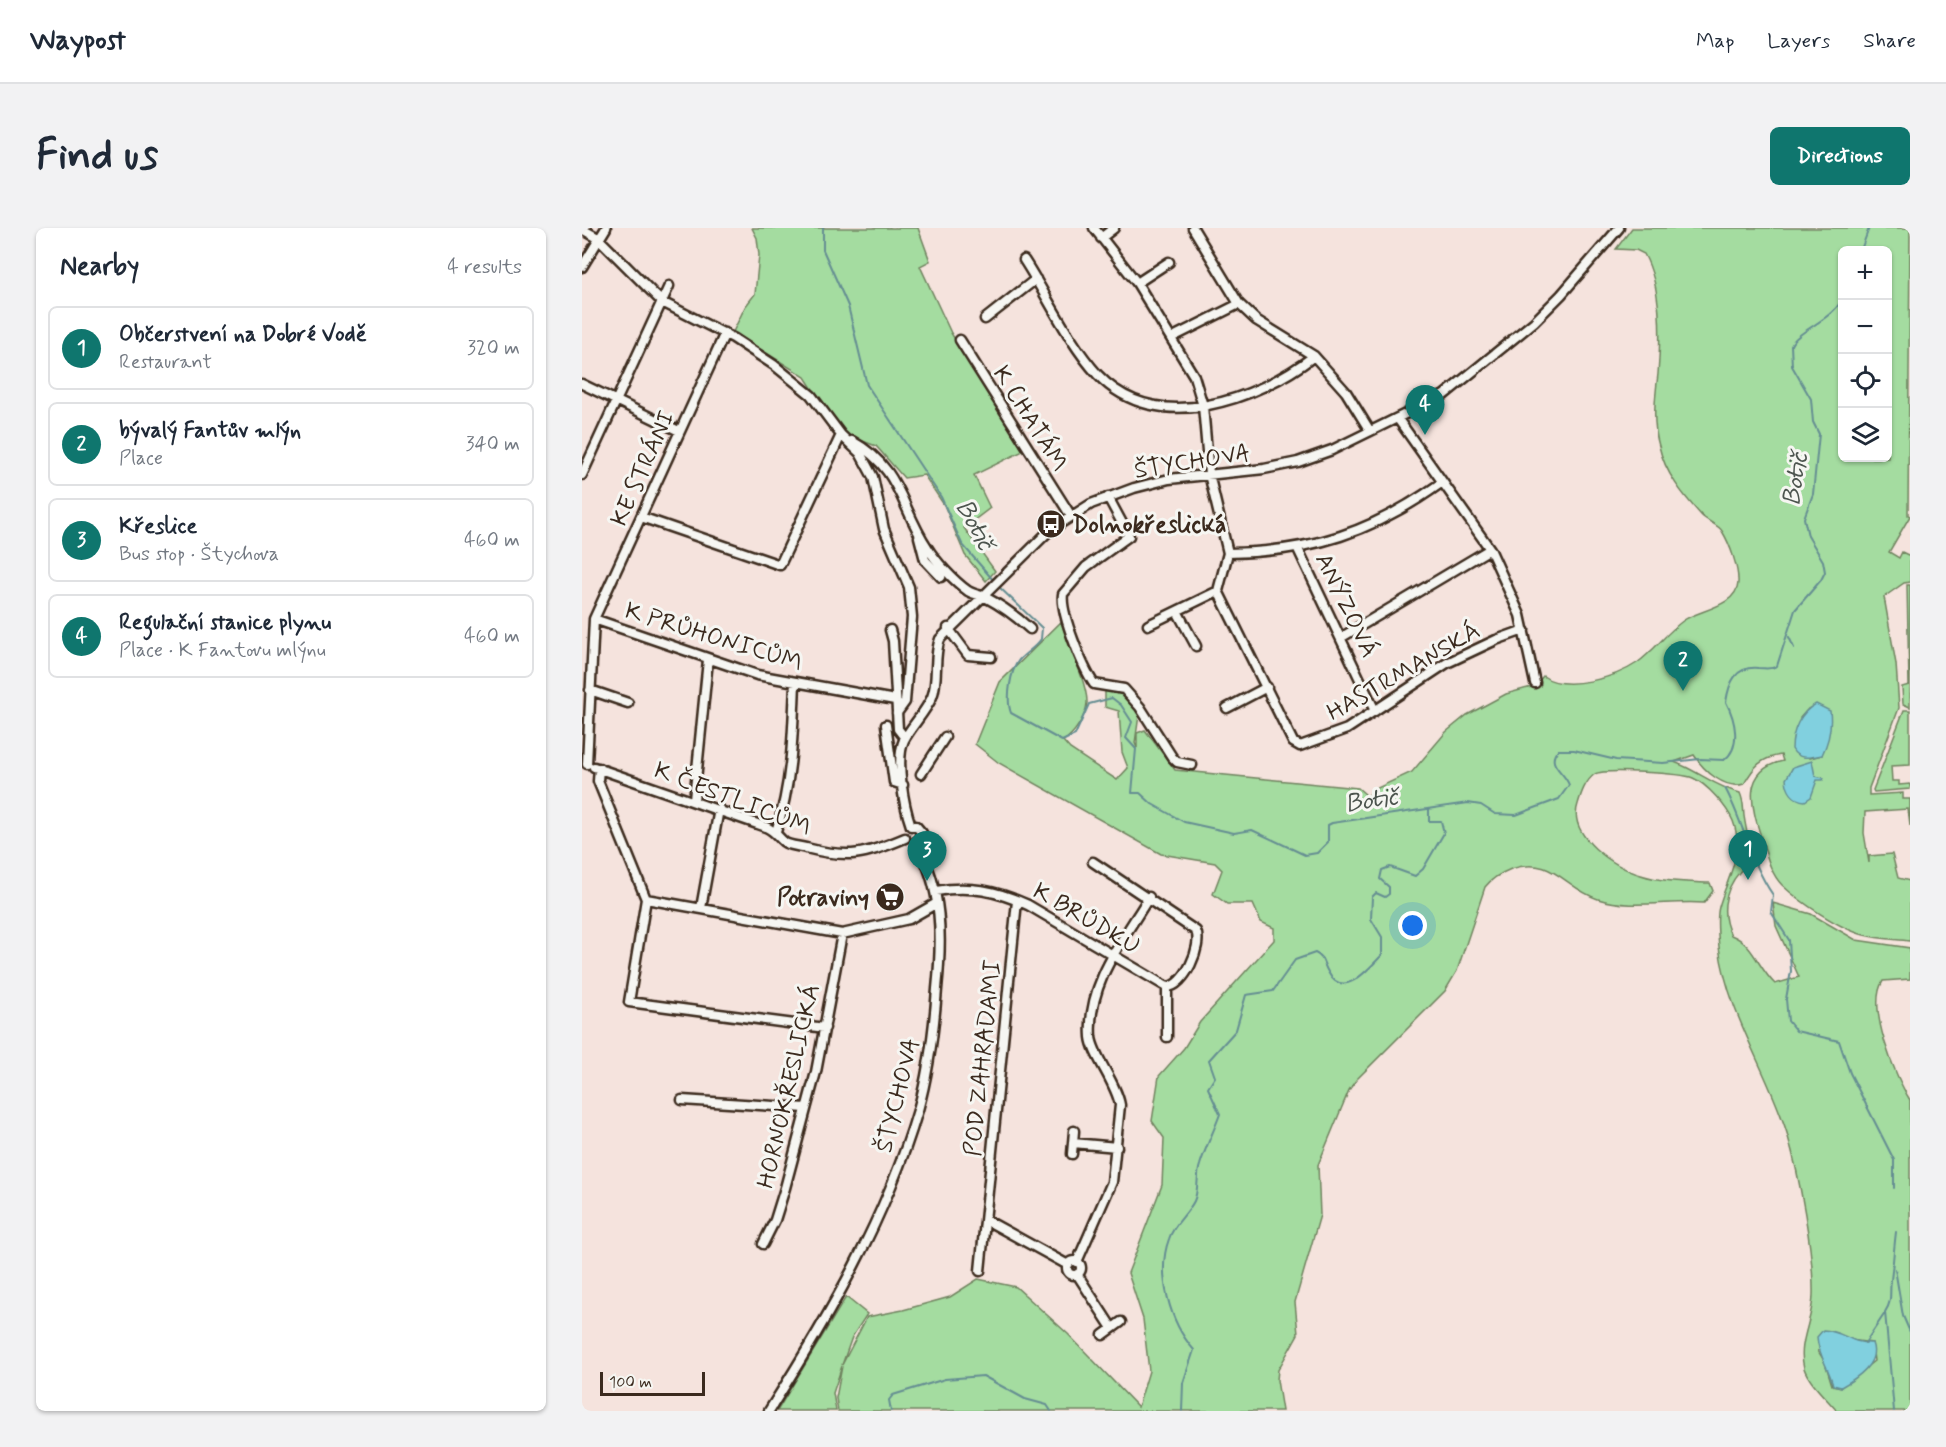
<!DOCTYPE html>
<meta charset="utf-8">
<style>
:root{--surface:#fff;--page:#f2f2f3;--text:#1f2937;--muted:#747a83;--line:#e0e1e3;--accent:#0f766e}
body{margin:0;font-family:Mynerve,sans-serif;background:var(--page);color:var(--text)}
.controls{position:absolute;right:18px;top:18px;display:grid;overflow:hidden;border-radius:9px;box-shadow:0 2px 4px #0004}
.controls button{width:54px;height:54px;display:grid;place-items:center;padding:0;border:0;border-bottom:2px solid var(--line);background:var(--surface);color:var(--text);font:30px sans-serif}
.scale{position:absolute;left:18px;bottom:15px;width:105px;box-sizing:border-box;padding-left:6px;border:3px solid #3b2a1e;border-top:0;font-size:16px;line-height:21px;white-space:nowrap;color:#3b2a1e;-webkit-text-stroke:4px #f6f6f2;paint-order:stroke}
.you{position:absolute;left:831px;top:698px;width:21px;height:21px;margin:-15px;border:4px solid #fff;border-radius:50%;background:#1a73e8;box-shadow:0 0 0 9px #1a73e833}
.badge{display:grid;place-items:center;width:39px;height:39px;border-radius:50%;background:var(--accent);color:#fff;font-size:20px;font-weight:700}
.pin{position:absolute;translate:-50% -50px;filter:drop-shadow(0 2px 3px #0008)}
.pin::after{content:'';position:absolute;top:32px;width:21px;height:18px;background:inherit;clip-path:polygon(0 0,100% 0,50% 100%)}
.list{margin:0;padding:0;list-style:none}
h2{display:flex;justify-content:space-between;align-items:center;height:78px;margin:0;padding:0 24px;font-size:26px}
h2 small{font-size:20px;font-weight:400;color:var(--muted)}
.list li{display:grid;grid-template-columns:39px 1fr auto;gap:18px;align-items:center;box-sizing:border-box;height:84px;margin:0 12px 12px;padding:0 12px;border:2px solid var(--line);border-radius:9px}
.list b{display:block;font-size:22px;white-space:nowrap}
.list p{margin:0;font-size:20px;white-space:nowrap;color:var(--muted)}
.list em{font-size:20px;font-style:normal;color:var(--muted)}
.icon{flex:none;width:33px;height:33px;fill:none;stroke:currentColor;stroke-width:2;stroke-linecap:round;stroke-linejoin:round}
.map{position:relative;flex:none;width:1328px;height:1183px;overflow:hidden;border-radius:9px}
header{display:flex;align-items:center;gap:36px;box-sizing:border-box;height:84px;padding:0 30px;background:var(--surface);border-bottom:2px solid var(--line)}
header strong{font-size:28px}
nav{display:flex;gap:33px;margin-inline-start:auto;font-size:21px}
.intro{display:flex;align-items:center;justify-content:space-between;box-sizing:border-box;height:144px;padding:0 36px}
h1{margin:0;font-size:42px}
.button{padding:15px 27px;border-radius:9px;background:var(--accent);color:#fff;font-size:21px;font-weight:700}
main{display:flex;gap:36px;padding:0 36px}
aside{flex:1;background:var(--surface);border-radius:9px;box-shadow:0 2px 4px #0004}
.map>svg:first-child{display:block}
</style>
<header>
<strong>Waypost</strong>
<nav><a>Map</a><a>Layers</a><a>Share</a></nav>
</header>
<div class="intro"><h1>Find us</h1><a class="button">Directions</a></div>
<main>
<aside>
<h2>Nearby<small>4 results</small></h2>
<ul class="list">
<li><span class="badge">1</span><div><b>Občerstvení na Dobré Vodě</b><p>Restaurant</p></div><em>320 m</em></li>
<li><span class="badge">2</span><div><b>bývalý Fantův mlýn</b><p>Place</p></div><em>340 m</em></li>
<li><span class="badge">3</span><div><b>Křeslice</b><p>Bus stop · Štychova</p></div><em>460 m</em></li>
<li><span class="badge">4</span><div><b>Regulační stanice plynu</b><p>Place · K Fantovu mlýnu</p></div><em>460 m</em></li>
</ul>
</aside>
<div class="map">
<svg width="1328" height="1183" viewBox="0 0 1328 1183">
<rect width="100%" height="100%" fill="#f5e3dd"/>
<filter id="ink" filterUnits="userSpaceOnUse"><feTurbulence type="fractalNoise" baseFrequency=".0167" numOctaves="2"/><feDisplacementMap in="SourceGraphic" scale="12" xChannelSelector="R" yChannelSelector="G"/><feConvolveMatrix kernelMatrix="1 2 1 2 8 2 1 2 1" color-interpolation-filters="sRGB"/></filter>
<g filter="url(#ink)">
<path fill="#a4dca0" stroke="#70835f" stroke-width="1.5" fill-rule="evenodd" d="M170,0H336L348,33L338,38L369,105L441,223L392,247L408,280L382,300L413,343L404,353L383,327L362,277L342,247L322,250L294,218L259,205L223,149L151,104L163,79L173,66L177,27L175,10Z
M1050,0H1328L1326,287L1328,288L1307,324L1317,330L1320,324L1328,328V354L1322,355L1302,369L1314,436L1317,480L1287,560V567L1321,565V571H1328V598L1326,581L1283,584L1282,605L1287,635V628L1310,626L1316,650L1328,653V713C1313,711 1297,711 1282,707C1258,701 1218,674 1200,657C1189,646 1185,629 1181,615C1171,583 1156,543 1201,533L1199,527C1179,530 1172,538 1162,556C1143,562 1122,543 1112,527L1092,534C1115,542 1133,559 1158,565C1162,574 1161,579 1162,588C1165,608 1169,616 1166,636C1144,654 1136,682 1149,707C1171,715 1176,740 1193,756L1217,749L1194,698L1191,675L1229,686L1274,712L1328,720V751L1301,753C1284,779 1313,848 1328,872V1183H1255C1245,1171 1227,1155 1222,1140C1215,1115 1231,1092 1231,1067C1232,1025 1217,946 1205,905C1185,841 1146,787 1137,719C1136,708 1134,690 1137,679C1145,650 1163,625 1151,593C1145,579 1125,556 1111,550C1100,545 1022,541 1013,546C1003,553 999,566 996,576C985,608 1032,639 1059,647C1080,654 1105,654 1128,655L1131,663L1122,675C1088,672 1050,682 1016,671C982,660 971,627 929,641C919,645 910,650 903,659L875,743L863,763L774,852L767,862L736,937L738,987L713,1074L716,1106L696,1142L695,1152L700,1183H256L254,1170L260,1138L251,1165L254,1183H195L264,1069L285,1086L270,1109L260,1137L285,1089L321,1082L368,1069L396,1051L434,1059L486,1106L556,1179L567,1143L561,1091L546,1045L580,957L582,910L570,893L577,848L602,820L618,794L692,712V700L679,694L671,676H645L631,666L640,642L633,635L579,626L417,535L393,516L418,454L479,394C485,412 506,458 505,475C504,488 492,507 481,513L488,521L535,552L546,540L540,524L537,483L523,479V461L545,468L557,487L553,515L555,520V505L563,502L593,542L776,560L783,566V572L791,562L830,544L864,504L885,487L924,466L953,458L961,448C983,464 1033,450 1055,435C1072,423 1085,404 1102,392C1117,382 1155,378 1156,355C1157,341 1148,316 1140,303C1136,296 1125,294 1119,287C1101,267 1083,245 1077,218C1070,194 1073,171 1076,146C1079,108 1080,59 1062,26L1054,22L1034,21ZM1260,22H1306V230H1260ZM1226,481L1240,527L1228,530L1218,490ZM1268,1112L1290,1115L1292,1133L1259,1159L1250,1157L1243,1134L1236,1123Z
M1325,357H1328V479L1321,476L1320,459L1327,457Z
M1322,482H1328V537L1309,538L1310,553H1317V557L1328,556V561L1292,564L1291,562Z"/>
<path fill="#81d0df" stroke="#658e92" stroke-width="1.5" d="M1234,476L1248,483C1250,499 1247,513 1240,527C1230,529 1216,533 1210,521C1210,503 1218,484 1234,476Z
M1230,533L1233,548L1242,550L1241,552H1235L1229,569L1223,573C1211,572 1205,563 1204,551L1211,539Z
M1241,1102C1262,1103 1268,1116 1290,1115C1298,1135 1275,1150 1259,1159L1251,1157C1247,1140 1236,1127 1235,1109Z"/>
<g fill="none" stroke-linecap="round" stroke-linejoin="round">
<path stroke="#658e92" stroke-width="2" d="M241,0V22L266,78L285,157L359,269L380,316L412,353
M1279,22L1287,0
M415,357L460,400L459,411C453,420 444,424 437,432C428,443 424,472 429,485L480,513L493,507L507,476L530,470L539,477L550,494L544,510L554,521L550,565H558L570,576L602,594L652,605L670,602L723,627L735,625L746,614V597L750,595L886,575L899,577L913,586L934,587L977,571L987,557C983,544 963,536 976,522H992L1034,532L1081,535L1118,531L1142,532C1160,519 1153,491 1144,474C1147,455 1153,438 1176,440C1184,440 1188,442 1195,438L1213,382L1239,352L1243,344L1241,333L1226,308L1222,290L1231,266L1237,206L1231,194L1229,171L1210,138L1209,117C1215,103 1248,93 1260,72
M1207,409L1212,420
M1143,560C1162,595 1168,634 1191,667L1189,684L1207,712L1209,743L1204,771L1206,793L1214,803L1257,813L1268,845L1312,932V960
M1313,1041L1321,1088L1328,1104
M1283,1115L1303,1085
M309,1183L307,1172L311,1167L363,1151L401,1148L443,1171L465,1177L469,1183
M600,1183L601,1155L612,1122C588,1095 574,1046 587,1011C592,995 605,987 612,973C617,963 614,948 618,937C623,920 632,903 638,886L626,860L633,849L627,832L654,802L664,767L691,763L713,732L733,725C742,729 741,736 746,744C761,773 787,740 800,727V709L789,691L790,669L794,665L803,669L807,666V659L798,651L800,642L808,639L833,648L841,641L862,605L859,593H847V581
M1312,1183L1303,1084C1311,1072 1307,1065 1309,1052C1311,1036 1312,1020 1314,1004"/>
<g stroke="#3b2a1e" stroke-width="13">
<path id="minor" d="M512,0L555,55L612,148L621,178L627,246L646,325L636,363L711,514L718,518L765,501L865,435L914,412L942,402
M611,0L657,76L674,92L732,128L764,164L788,203
M0,1L16,10L80,74L151,110L192,137L229,167L259,207L278,225L291,249L302,301L327,359L330,389L323,474L315,485
M519,10L532,0
M442,32C466,69 486,114 516,147C575,209 675,172 732,128
M0,39L24,0
M555,55L587,34
M403,91L454,51
M591,109L657,76
M378,112L489,288
M0,156L97,203
M816,191L908,321L938,387L953,455
M270,213C319,240 318,278 345,319C354,334 372,353 386,363C391,366 397,367 403,369C420,378 434,388 448,401
M0,247L87,58
M526,269L547,308L504,339L481,366C478,385 501,440 512,456L542,461L558,479L590,529L595,534L610,537
M59,289L198,337L259,207
M337,309L343,332L359,349
M716,321L793,483
M646,325C730,324 791,304 859,255
M595,383L614,418
M12,391L175,447L313,472
M566,397L636,363
M366,400L386,427L409,429
M308,402L311,413L316,501L323,510
M760,409L908,321
M8,462L46,475
M645,480L685,459
M304,497L312,554L321,557
M5,536L12,391L143,105
M12,539L184,599C193,603 195,608 202,614C207,618 218,618 224,620C267,631 283,627 323,610
M17,540L16,553L64,671L260,706L327,691L355,675
M339,546L363,509
M112,572L126,432
M329,598C322,578 313,532 322,512C330,497 343,485 350,469C357,452 351,429 358,411L468,302L509,276L552,260L587,251L682,241L716,234L750,222L862,167L952,94L979,67L1037,0
M329,598H334L340,605L334,615
M194,604C210,555 211,506 213,454
M511,634L614,703C621,718 602,759 585,759
M354,663C388,657 415,663 446,677L585,759V809
M64,671L47,774L243,800
M119,680L137,581
M100,872L224,880
M491,915L535,919
M490,926L492,903
M404,992L486,1037
M181,1016L193,992L203,960L234,844L260,706
M485 1040a7 7 0 1 1 14 0a7 7 0 1 1-14 0Z
M495,1034L530,954L538,877C534,854 511,828 509,809C505,756 541,712 567,669
M398,1043L435,673
M495,1046L530,1100
M521,1107L539,1094
M187,1183C247,1088 304,991 336,882C347,843 352,802 355,761C360,711 361,660 334,615"/>
</g>
<use href="#minor" stroke="#f6f6f2" stroke-width="8"/>
</g>
</g>
<defs>
<g id="bus-disc" transform="scale(1.5)"><circle r="9.5" fill="#3b2a1e" stroke="#f6f6f2"/><path d="M-5-6H5V4H4V6H2V4H-2V6H-4V4H-5ZM-3.5-4V0h7V-4ZM-3.5 1.2v1.5H-2V1.2ZM2 1.2v1.5H3.5V1.2Z" fill="#fff"/></g>
<g id="supermarket-disc" transform="scale(1.5)"><circle r="9.5" fill="#3b2a1e" stroke="#f6f6f2"/><path d="M-6-5.5h2.5l.6 2H6L4.5 2H-2.5L-4.4-4H-6ZM-1.5 3.2a1.3 1.3 0 1 0 .1 0ZM3 3.2a1.3 1.3 0 1 0 .1 0Z" fill="#fff"/></g>
</defs>
<g fill-rule="evenodd">
<use href="#bus-disc" x="469" y="296"/>
<use href="#supermarket-disc" x="308" y="669"/>
</g>
<g text-anchor="middle" stroke-width="6" stroke-linejoin="round" paint-order="stroke">
<g font-size="24" fill="#3b2a1e" stroke="#f6f6f2">
<text transform="translate(449 190) rotate(58)" y="8">K CHATÁM</text>
<text transform="translate(610 233) rotate(-9)" y="8">ŠTYCHOVA</text>
<text transform="translate(60 240) rotate(-66)" y="8">KE STRÁNI</text>
<text transform="translate(765 377) rotate(64)" y="8">ANÝZOVÁ</text>
<text transform="translate(132 408) rotate(17)" y="8">K PRŮHONICŮM</text>
<text transform="translate(821 443) rotate(-30)" y="8">HASTRMANSKÁ</text>
<text transform="translate(151 570) rotate(21)" y="8">K ČESTLICŮM</text>
<text transform="translate(505 690) rotate(30)" y="8">K BRŮDKU</text>
<text transform="translate(400 830) rotate(-84)" y="8">POD ZAHRADAMI</text>
<text transform="translate(206 858) rotate(-77)" y="8">HORNOKŘESLICKÁ</text>
<text transform="translate(315 867) rotate(-76)" y="8">ŠTYCHOVA</text>
</g>
<g font-size="24" font-weight="bold" fill="#3b2a1e" stroke="#f6f6f2" text-anchor="start">
<text x="490" y="304">Dolnokřeslická</text>
<text x="287" y="677" text-anchor="end">Potraviny</text>
</g>
<g font-size="26" font-style="italic" fill="#4c544e" stroke="#f6f6f2">
<text transform="translate(1212 251) rotate(-81)" y="9">Botič</text>
<text transform="translate(394 296) rotate(61)" y="9">Botič</text>
<text transform="translate(789 571) rotate(-9)" y="9">Botič</text>
</g>
</g>
</svg>
<div class="controls">
<button>+</button>
<button>−</button>
<button><svg class="icon" aria-label="locate" viewBox="0 0 24 24"><circle cx="12" cy="12" r="6"/><path d="M12 2v4M12 18v4M2 12h4M18 12h4"/></svg></button>
<button><svg class="icon" aria-label="layers" viewBox="0 0 24 24"><path d="M12 4l9 5-9 5-9-5zM3 14l9 5 9-5"/></svg></button>
</div>
<div class="scale">100 m</div>
<div class="you"></div>
<div class="pin badge" style="left:1166px;top:652px">1</div>
<div class="pin badge" style="left:1101px;top:463px">2</div>
<div class="pin badge" style="left:345px;top:653px">3</div>
<div class="pin badge" style="left:843px;top:207px">4</div>
</div>
</main>
